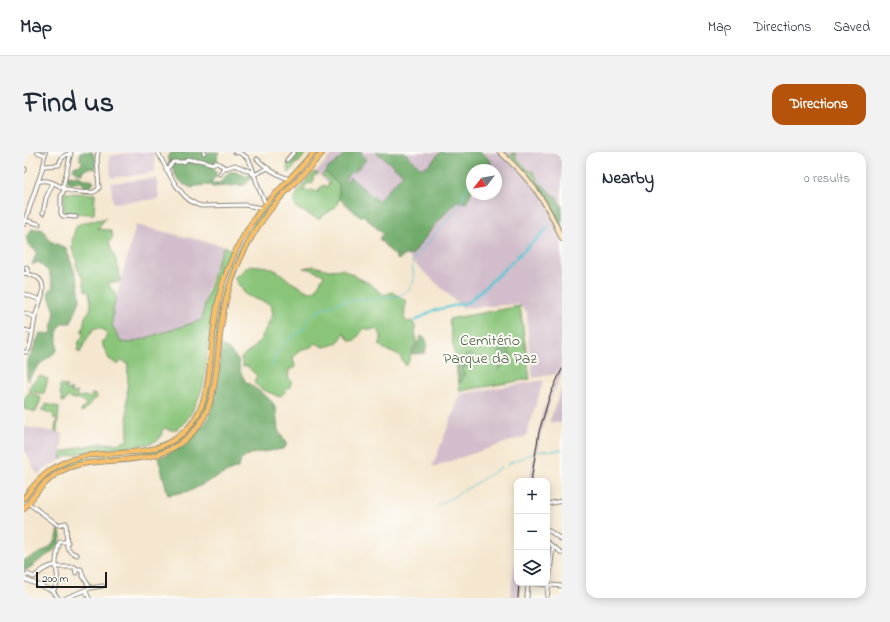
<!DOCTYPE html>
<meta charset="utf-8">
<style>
:root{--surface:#fff;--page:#f2f2f3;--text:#1f2937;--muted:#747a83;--line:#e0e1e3;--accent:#b45309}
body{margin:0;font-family:"Indie Flower",sans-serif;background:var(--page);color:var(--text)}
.controls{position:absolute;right:12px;bottom:12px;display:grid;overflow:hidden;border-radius:8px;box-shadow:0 2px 10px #0003}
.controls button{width:36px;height:36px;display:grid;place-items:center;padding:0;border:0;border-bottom:1px solid var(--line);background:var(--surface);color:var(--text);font:20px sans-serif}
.compass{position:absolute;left:442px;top:12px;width:36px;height:36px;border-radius:50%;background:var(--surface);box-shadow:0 2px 10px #0003;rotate:239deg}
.scale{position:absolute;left:12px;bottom:10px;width:71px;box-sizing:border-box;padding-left:4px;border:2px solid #1c1c1c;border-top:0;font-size:11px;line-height:14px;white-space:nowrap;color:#1c1c1c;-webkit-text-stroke:3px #fdfcf7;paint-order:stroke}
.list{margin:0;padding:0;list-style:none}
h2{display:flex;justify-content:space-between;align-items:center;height:52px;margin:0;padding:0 16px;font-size:17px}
h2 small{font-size:13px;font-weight:400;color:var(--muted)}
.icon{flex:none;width:22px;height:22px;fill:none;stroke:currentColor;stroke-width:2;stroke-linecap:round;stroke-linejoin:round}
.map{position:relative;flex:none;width:538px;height:446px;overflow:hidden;border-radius:12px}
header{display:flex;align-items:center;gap:24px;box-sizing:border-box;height:56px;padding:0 20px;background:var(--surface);border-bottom:1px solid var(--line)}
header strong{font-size:19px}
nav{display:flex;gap:22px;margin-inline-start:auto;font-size:14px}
.intro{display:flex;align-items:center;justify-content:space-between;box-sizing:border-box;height:96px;padding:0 24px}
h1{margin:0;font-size:28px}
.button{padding:10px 18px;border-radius:12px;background:var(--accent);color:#fff;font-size:14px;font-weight:700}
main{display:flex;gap:24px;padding:0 24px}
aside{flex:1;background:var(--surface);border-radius:12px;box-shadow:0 2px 10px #0003}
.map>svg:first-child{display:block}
</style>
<header>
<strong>Map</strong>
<nav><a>Map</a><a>Directions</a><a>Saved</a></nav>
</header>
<div class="intro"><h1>Find us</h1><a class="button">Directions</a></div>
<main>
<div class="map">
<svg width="538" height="446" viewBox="0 0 538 446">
<rect width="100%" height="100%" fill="#fdfcf7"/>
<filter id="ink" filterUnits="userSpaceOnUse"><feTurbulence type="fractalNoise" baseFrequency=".025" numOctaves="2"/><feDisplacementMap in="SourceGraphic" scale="8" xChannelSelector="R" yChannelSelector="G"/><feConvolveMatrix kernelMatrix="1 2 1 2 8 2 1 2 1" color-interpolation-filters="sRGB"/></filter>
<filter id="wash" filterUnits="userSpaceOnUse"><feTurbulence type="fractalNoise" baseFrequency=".012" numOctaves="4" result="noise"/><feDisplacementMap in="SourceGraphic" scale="16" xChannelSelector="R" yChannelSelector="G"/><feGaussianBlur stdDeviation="0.9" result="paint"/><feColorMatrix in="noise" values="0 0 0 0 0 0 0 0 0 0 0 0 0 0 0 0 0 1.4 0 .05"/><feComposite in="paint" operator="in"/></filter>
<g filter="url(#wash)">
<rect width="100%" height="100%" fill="#f5e7cf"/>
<path fill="#d1bdcb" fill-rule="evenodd" d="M109,0H130L132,20L87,26L85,4Z
M311,0H538V211L532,222L509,226L504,187L503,160L494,152L439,156L292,20ZM448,18H472V42H448Z
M133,26L135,47L89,51L87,31Z
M112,73L200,94L194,105L183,137L179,157L178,168L106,191L97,190L88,173L89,157Z
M538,213V220L528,243L516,284L512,303L510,329H506L511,295L518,262L534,220Z
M520,228L502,284L408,315L437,242Z
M538,235V271L525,270Z
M0,275L39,281L37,308L22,316L15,323L12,320L0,297Z
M493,395V431H497L495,446H486Z"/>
<path fill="#89c479" stroke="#52704a" d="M275,0H283L274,11H271C271,15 268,19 264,21C261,8 267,8 275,0Z
M292,0H296L243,58C224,83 207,112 200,143L187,239L185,250L174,272L157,288L136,300L114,305L75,307L32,320L20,329L0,353V347L16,328L36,314L58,306L120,300L159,282L180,253L194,157L199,138L207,112L211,103L230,70L238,60Z
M490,0L492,3L491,5L507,20L509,19L514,29L517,32L513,35L503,21L486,5Z
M291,20L294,22L289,25V31L287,32L284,31L279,38L284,39L287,38L294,40L296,36L300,33L303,35H304L305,30L298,23L301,20L315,33L316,46L311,56L300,63L294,67L274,57C266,48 273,42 278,34C283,27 283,26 291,20Z
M40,41L71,42L70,62L40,61Z
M82,66L73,77L86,78L89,84L85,91L93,111L95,121L97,128L94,131L90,130L84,131L88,138L90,139L92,146L89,157L88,173L97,190L106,191L178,168C179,157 182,147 185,137C189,122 193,108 200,94L209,98C204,109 198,120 195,132C189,154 186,178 183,201C182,212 182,224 179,234C175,247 159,288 141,276L138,278C139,288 131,290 123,292L72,300H61L42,305L37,308L38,301L52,296L77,291L93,292L104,288L103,249L104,211H102L98,208L94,213L85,207L77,190L81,187L83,181L77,176H70L61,190L56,201L53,199L55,189L59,184L58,179L59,175L61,165L66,158L67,151L65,141L61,138L59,127L52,113L53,109L50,104C50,100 48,99 48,95C48,86 50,80 53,73C59,71 65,69 71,68C75,67 78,68 82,66Z
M226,113L244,115L255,120L267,130L285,140L291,139L300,123L286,117L279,116L290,114L305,118L318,117L346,132L360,143L368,140L382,149L380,166L383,170L388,169L391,174L392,191L387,201L384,211L382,214L376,205L372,201L366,200L359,196L355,192L357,189V183L353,177L345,178L340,176L337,181L330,189L325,188L320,180C316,192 310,193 299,195L292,191L287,195L275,198L269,206L271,215L265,218L264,226L268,229L265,236L256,245L237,237L230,231L233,224L223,214L219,215L217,206L229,196L237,187L249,162L247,153L222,143L210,126Z
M496,154L506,227L436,239L425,167Z
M16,224L24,227L20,241C15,241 8,242 4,238L8,231Z
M36,233L43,234V235L41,236V237L48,238L47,241L54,240L52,245L62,244L64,246L68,244V241L70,243L71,242L72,245L71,247H69L68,249L65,254H63V256L60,259L57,260V259L62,252L55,247H47L44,244L41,249L38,250V246L36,241Z
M5,241L16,245L17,247L12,260L0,257C0,251 0,244 5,241Z
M22,252L35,255L33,280L31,279V277L33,267L29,266L30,262L24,261L21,259L17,258L19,256L22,255Z"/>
<path fill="#6eaa69" stroke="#456342" d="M56,0H68L71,5L72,17L63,16L61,19L58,18V22L54,21L49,17L51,14H54L55,13L59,11L56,8Z
M148,0H195L193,4L194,7L189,13L193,24L189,27L187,31H196L205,20C212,19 217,21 222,25L225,22L229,24L221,33L188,35L186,32V33L172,34L168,36L159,32L153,26L143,5Z
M322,0H338L337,2L343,7L330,21L328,19L321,27L323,29L326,25L354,49L379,22L352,0H380L397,16L405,13L416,0H457L468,10L462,18H448V39L442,51L433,49L410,74L388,103H381L374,108L371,105L374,101L370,103L355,87L359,82L339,63L336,65L315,46V33L301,20L304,16L311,11Z
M43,23L55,24L60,27H65L70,30L67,34H64L65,39L59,38V32L57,30C53,30 50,32 46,32L44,29Z
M517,32L534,47L533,49L538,53V78C532,62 524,48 513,35Z
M8,77H18L26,89L42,96L54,130L56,148L47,171H38L33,180V199L16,212L3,229V207L7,203L16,181L27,182L31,160L24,141L29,134L25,120L14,110L8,113L13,100L5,93L2,85Z
M397,184L402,187L403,192L401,201L388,202Z
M488,192L489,194L487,196L486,195H484L485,200L488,204V205L484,207L485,209V211L481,212L474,219V218L475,215L473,211L479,210L481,205H478L476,203L475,200L480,199V197H478V195L480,194Z
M197,193L206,199L214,208L216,219L221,229L242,244L249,251L252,258L254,278L263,293L259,297L226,302L217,308L215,315L189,327L166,339L144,343L134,305C145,303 154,297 163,289C169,285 174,280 179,274C194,255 195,217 197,193Z
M446,202H448L450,204L447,210L448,212L446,214C443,215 442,215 439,215L440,224L438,229L436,231C432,226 433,217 434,211L438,212L439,214V209H437L441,204Z
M33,373C44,391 30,399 16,408C11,412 6,416 0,419V408C12,403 31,397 34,382C35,379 34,376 33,373Z"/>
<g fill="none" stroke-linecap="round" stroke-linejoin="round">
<path stroke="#5bc6d5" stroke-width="1" d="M456,18L457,17
M248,215L253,201L262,189L280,177L284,166L294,159L313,151L328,148L352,147L374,144L385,138L390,128L388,109L437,52L440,40L448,29
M513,300L516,299L538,298
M483,313L490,309L510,301
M414,353C436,342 457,328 478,315"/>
<path stroke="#5bc6d5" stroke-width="2.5" d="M492,106L522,78L524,75
M391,169L408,159L445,150L489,109"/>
</g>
</g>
<g filter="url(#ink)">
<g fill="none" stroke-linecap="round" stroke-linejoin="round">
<g stroke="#888276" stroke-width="4">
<path id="pedestrian" d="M19,14L21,3L22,0"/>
</g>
<g stroke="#888276" stroke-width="5">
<path id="minor" d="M13,0L21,3
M134,0C142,16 157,51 178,54L221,53L239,56
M211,0C228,2 228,18 233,31C235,39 239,45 242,52
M180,1V0
M233,7C242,16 253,23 265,27
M263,8L270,0
M0,17H1L0,19
M142,18L149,10H160L163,7L167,8H175L189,12L191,10L202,16L211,13L225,19L230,23L244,16
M196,22L200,15
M14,30C25,25 35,35 44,38C49,40 65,41 70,40C73,39 73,38 75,36L73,7L74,0
M14,30L17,21L19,14L35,13C36,6 40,3 47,1
M39,35L47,0
M40,37L37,45V62L39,64L52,65
M19,61L22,46L29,31
M0,68L15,72
M2,115L5,122
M0,121C5,122 14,124 17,129C23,138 13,156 11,166C9,176 8,187 5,197L3,200H0
M0,142L17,148
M0,161L11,165
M0,178L8,180
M4,351L34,373L42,371L43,395L47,400L53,403
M523,352L538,349
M523,377L538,388
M523,390L538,401
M32,415H51L52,421
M52,417H57L59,424L66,436
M0,426L3,422L10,425C17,419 23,414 32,413
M0,427L29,439L34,446
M504,431L538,434
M61,438L65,446
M29,439C37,429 32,422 32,411C32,404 34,397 35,391L36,390H44
M42,446L66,436L79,434
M503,446L504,431
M523,446L529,394"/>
</g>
<g stroke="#888276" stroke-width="5.5">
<path id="tertiary" d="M0,72L14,30"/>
</g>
<g stroke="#888276" stroke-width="6">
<path id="secondary" d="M476,0C506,27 523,49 538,87"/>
</g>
<g stroke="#888276" stroke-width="6">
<path id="trunk" d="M0,346C12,330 24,317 43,309C84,293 131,313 165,275C185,252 185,220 188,192C190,171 193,150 199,130C207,105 220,81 235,60C241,52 248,45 255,38C267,25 278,13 290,0
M0,357C12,341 24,324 44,316C53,312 63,311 73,310C111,306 143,310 171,278C191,255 192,222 195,192C197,172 200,152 206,133C215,106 228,81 246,58C262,38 282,20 299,0"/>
</g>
<use href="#pedestrian" stroke="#fff" stroke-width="2"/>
<use href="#minor" stroke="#fff" stroke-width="3"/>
<use href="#tertiary" stroke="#fff" stroke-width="3.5"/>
<use href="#secondary" stroke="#fbe6c4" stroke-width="4"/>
<use href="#trunk" stroke="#f6c06b" stroke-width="4.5"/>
<path stroke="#1c1c1c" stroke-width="1" d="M507,329L515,280L526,243L538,217
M494,446L495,431"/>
</g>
</g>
<g text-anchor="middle" stroke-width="4" stroke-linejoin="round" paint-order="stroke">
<g font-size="16" fill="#485f41" stroke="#fdfcf7">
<text x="466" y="193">Cemitério<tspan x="466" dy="18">Parque da Paz</tspan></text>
</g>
</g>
</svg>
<div class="controls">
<button>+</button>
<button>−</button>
<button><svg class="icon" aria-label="layers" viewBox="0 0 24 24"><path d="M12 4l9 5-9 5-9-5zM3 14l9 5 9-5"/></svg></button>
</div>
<svg class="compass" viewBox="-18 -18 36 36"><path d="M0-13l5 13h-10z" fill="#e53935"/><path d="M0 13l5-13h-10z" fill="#747a83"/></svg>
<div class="scale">200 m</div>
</div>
<aside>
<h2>Nearby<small>0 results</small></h2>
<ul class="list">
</ul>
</aside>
</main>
